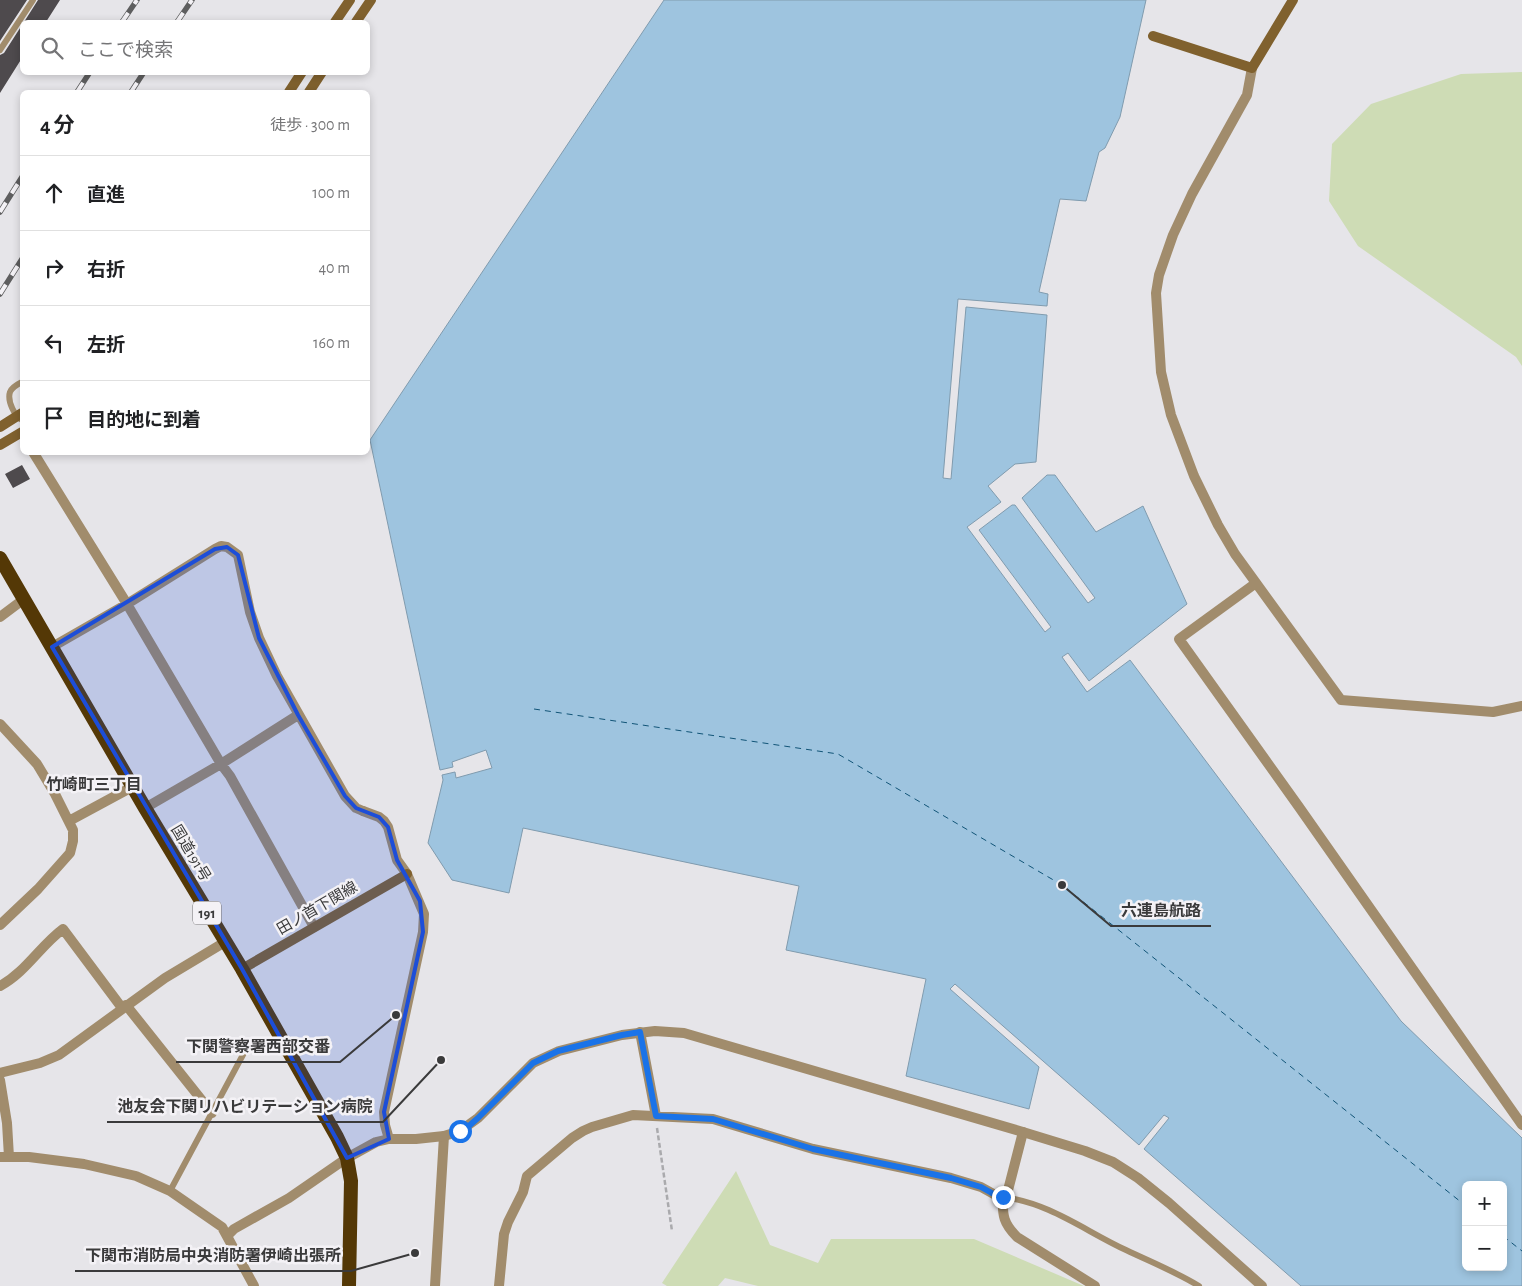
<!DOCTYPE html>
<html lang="ja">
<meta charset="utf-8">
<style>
:root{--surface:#fff;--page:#f2f2f2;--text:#202124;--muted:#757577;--line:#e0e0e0}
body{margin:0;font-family:"Alegreya Sans","Noto Sans JP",sans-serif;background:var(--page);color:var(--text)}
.controls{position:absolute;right:15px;bottom:15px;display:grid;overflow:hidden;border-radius:8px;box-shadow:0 2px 8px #0003}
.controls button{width:45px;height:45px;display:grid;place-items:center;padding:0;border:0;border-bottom:1px solid var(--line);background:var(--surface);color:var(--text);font:25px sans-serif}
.stop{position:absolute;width:15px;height:15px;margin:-11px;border:4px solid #1a73e8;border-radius:50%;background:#fff}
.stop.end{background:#1a73e8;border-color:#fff;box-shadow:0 1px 5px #0008}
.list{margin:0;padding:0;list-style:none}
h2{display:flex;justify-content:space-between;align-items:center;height:65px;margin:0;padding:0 20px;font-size:21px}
h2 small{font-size:16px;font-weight:400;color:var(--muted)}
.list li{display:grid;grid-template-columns:32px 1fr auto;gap:15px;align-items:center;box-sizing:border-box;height:75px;padding:0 20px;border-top:1px solid var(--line)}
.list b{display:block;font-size:19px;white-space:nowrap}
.list em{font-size:16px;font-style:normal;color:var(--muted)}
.icon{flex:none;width:28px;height:28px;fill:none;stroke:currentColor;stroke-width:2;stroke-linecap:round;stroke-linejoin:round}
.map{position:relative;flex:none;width:1522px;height:1286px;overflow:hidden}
.search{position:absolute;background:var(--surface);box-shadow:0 2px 8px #0003;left:20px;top:20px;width:350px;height:55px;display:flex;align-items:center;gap:12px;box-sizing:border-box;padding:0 18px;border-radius:8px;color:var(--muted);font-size:19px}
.panel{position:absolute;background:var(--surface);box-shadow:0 2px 8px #0003;left:20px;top:90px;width:350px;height:365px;border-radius:8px}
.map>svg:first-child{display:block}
</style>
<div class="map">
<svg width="1522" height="1286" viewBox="0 0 1522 1286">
<rect width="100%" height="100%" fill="#e6e5e9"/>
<path fill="#cedcb5" d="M1522,72V366L1516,357L1358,246L1329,201L1332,144L1371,104L1461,74Z
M736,1171L770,1245L818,1263L831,1239H974L1084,1286H758L725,1278L718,1286H667L662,1283Z"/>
<path fill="#9ec4df" stroke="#809bae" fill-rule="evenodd" d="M664,0H1146L1120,117L1105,148L1099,152L1086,201L1060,199L1039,292L1048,294L1047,306L958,299L943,478L951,479L966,307L1047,315L1036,462L1015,464L988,486L1001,502L967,527L1045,632L1051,627L979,530L1012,505H1015L1088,603L1095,598L1022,498L1047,475H1055L1096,532L1143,506L1187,604L1089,681L1068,653L1062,657L1087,692L1130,660L1401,1021L1522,1138V1286H1301L1144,1149L1169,1118L1164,1115L1139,1145L955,984L950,989L1039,1067L1029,1109L906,1076L926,979L786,950L799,886L523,828L509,893L452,880L428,843L443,780L442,775L455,772L456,778L492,768L486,750L452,762L453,767L440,770L370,440ZM1466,1185H1503V1267H1466Z"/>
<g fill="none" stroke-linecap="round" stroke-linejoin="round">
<path stroke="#115477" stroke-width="1" stroke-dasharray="6 5" stroke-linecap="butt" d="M534,709L838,754L1062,885L1466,1206
M1503,1236L1522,1251"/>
</g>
<path fill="#4e4a4d" d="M0,0H27L0,41Z
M38,0H60L46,22H24Z
M22,25V58L0,93V55L4,53Z
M22,465L30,479L13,488L5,474Z"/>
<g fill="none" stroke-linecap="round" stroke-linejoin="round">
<path stroke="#aaaaad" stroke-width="2.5" stroke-dasharray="5 2.5" stroke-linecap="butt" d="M657,1128L672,1231"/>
<path stroke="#a18c6c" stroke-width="6" d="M0,50L33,0
M22,382C18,384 12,387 10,392C7,401 15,417 22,420
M170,1191L245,1051L261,1042
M1003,1197C1050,1203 1085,1231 1126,1250C1151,1262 1176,1272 1199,1286"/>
<path stroke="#a18c6c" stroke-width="10" d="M1252,68L1247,95L1192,194L1173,235L1159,275L1156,293L1161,372L1171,415L1194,476L1218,525L1235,554L1341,700L1493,712L1522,706
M33,452L127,604L221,764L230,776L314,927
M1256,583L1179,639L1299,807L1522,1125
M0,617L24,599
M52,647L127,604L215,549L221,546L227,547L238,555L250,612L259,638L277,676L345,796L356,808L363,811
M0,724L37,764L55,794L73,830V841L70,853L38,889L0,925
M145,808L221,764L298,715
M69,821L132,787
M0,986C26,972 40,946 63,929L122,1008
M126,1005L212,1113
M640,1032L656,1116
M0,1080L7,1123L9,1157
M389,1139L385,1125L384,1112L423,932L424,914L407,874
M0,1157H29L84,1164L136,1176L170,1191L222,1227L254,1286
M1006,1198L1023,1132
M227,1236L234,1229L289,1198L347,1158
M435,1286L444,1136
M499,1286L504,1234L508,1222L523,1192L527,1176L572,1138L583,1131L592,1127L633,1115L713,1119L813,1149L951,1178L981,1187L999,1197H1003C1002,1216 1004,1224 1017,1237L1095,1286"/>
<path stroke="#a18c6c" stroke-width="10" d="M363,811L379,817L384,821L388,827L397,860L407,874
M0,1073L40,1063L59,1055L165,978L225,942
M347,1158L376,1142L389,1139H416L444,1136L460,1131L478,1118L533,1063L559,1051L622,1035L655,1031L684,1033L1023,1132L1085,1151L1113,1162L1138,1178L1169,1203L1262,1286"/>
<path stroke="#80612e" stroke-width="10" d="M335,22L350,0
M356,22L371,0
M1153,36L1252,68L1293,0
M289,92L302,72
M309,92L322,72
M0,427L22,413
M0,445L22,432
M242,969L407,874"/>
<path stroke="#543806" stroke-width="14" d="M0,558L145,808L242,969L337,1137L347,1158L351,1181L349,1286"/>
<g stroke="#5e5e5f" stroke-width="5.5">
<path id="rail" d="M122,22L137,0
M177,22L192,0
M77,92L90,72
M131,92L144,72
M0,212L22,177
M0,294L22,259"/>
</g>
<use href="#rail" stroke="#f4f2f6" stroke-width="4" stroke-dasharray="11" stroke-linecap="butt"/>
</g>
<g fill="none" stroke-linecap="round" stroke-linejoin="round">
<path stroke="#1a73e8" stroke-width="6" d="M460,1131L470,1125L478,1118L533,1063L558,1051L622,1035L640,1032L656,1116L713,1119L813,1149L951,1178L981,1187L999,1197H1003"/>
</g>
<path fill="#1d4ed8" fill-opacity="0.2" stroke="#1d4ed8" stroke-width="4" stroke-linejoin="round" d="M227,547L238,555L259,638L298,715L345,796L356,808L379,817L388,827L397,860L420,901L423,932L384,1112L389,1139L347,1158L242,969L52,647L215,549Z"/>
<g text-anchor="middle" stroke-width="5" stroke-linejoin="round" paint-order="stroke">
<rect fill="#f4f2f6" stroke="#727173" stroke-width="1" x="193" y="901.5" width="28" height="23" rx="4"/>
<g font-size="14" font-weight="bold" fill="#3a3a3b">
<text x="207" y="918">191</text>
</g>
<g font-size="15" fill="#3a3a3b" stroke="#f4f2f6">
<text transform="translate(191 853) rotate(59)" y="5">国道191号</text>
<text transform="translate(317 908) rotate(-30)" y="5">田ノ首下関線</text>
</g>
<g font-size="16" font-weight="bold" fill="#3a3a3b" stroke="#f4f2f6">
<text x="94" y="790">竹崎町三丁目</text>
</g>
</g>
<path fill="none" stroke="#3a3a3b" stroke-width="2" d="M1062 885L1111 926H1211M396 1015L340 1062H176M441 1060L383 1122H107M415 1253L351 1271H75"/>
<g fill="#3a3a3b" stroke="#f4f2f6" stroke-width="2">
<circle cx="1062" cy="885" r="5"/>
<circle cx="396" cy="1015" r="5"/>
<circle cx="441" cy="1060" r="5"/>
<circle cx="415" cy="1253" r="5"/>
</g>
<g font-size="16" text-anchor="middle" font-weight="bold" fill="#3a3a3b" stroke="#f4f2f6" stroke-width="5" stroke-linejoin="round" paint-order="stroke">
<text x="1161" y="916">六連島航路</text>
<text x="258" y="1052">下関警察署西部交番</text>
<text x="245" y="1112">池友会下関リハビリテーション病院</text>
<text x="213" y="1261">下関市消防局中央消防署伊崎出張所</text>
</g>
</svg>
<div class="controls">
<button>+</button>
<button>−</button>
</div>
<div class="stop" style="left:460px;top:1131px"></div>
<div class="stop end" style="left:1003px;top:1197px"></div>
<div class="search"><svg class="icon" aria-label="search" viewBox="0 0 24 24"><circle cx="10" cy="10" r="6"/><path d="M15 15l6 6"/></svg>ここで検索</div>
<section class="panel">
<h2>4 分<small>徒歩 · 300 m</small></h2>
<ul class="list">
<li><svg class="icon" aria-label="ahead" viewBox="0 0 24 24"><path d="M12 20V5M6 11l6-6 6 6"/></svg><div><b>直進</b></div><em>100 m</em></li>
<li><svg class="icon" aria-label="right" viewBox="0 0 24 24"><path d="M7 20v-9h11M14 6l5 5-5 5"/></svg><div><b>右折</b></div><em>40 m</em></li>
<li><svg class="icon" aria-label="left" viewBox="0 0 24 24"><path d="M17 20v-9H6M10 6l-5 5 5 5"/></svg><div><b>左折</b></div><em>160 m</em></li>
<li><svg class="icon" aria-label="arrive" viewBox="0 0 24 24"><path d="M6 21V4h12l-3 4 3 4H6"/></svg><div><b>目的地に到着</b></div></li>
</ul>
</section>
</div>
